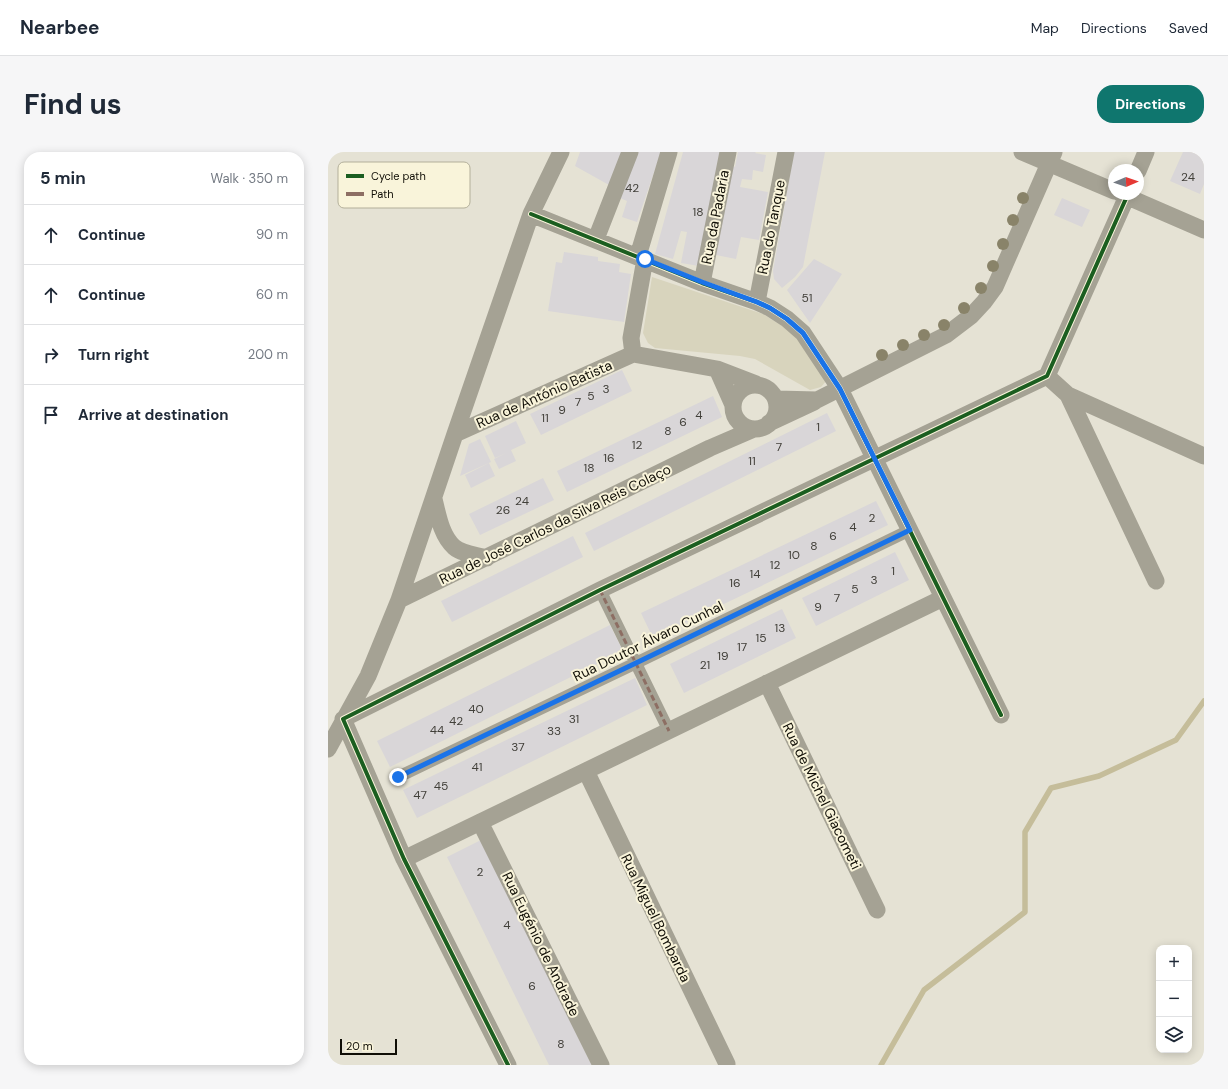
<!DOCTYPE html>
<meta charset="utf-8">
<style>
:root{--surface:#fff;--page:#f6f6f7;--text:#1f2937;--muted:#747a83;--line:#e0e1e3;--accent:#0f766e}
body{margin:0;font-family:"DM Sans",sans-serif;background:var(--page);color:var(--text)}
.controls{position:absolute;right:12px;bottom:12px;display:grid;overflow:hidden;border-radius:8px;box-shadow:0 2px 10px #0003}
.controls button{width:36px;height:36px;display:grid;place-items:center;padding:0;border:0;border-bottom:1px solid var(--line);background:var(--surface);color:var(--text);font:20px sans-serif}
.compass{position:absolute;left:780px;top:12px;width:36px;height:36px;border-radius:50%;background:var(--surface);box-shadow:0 2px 10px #0003;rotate:88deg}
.scale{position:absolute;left:12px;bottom:10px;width:57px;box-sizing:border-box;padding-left:4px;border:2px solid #100e06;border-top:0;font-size:11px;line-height:14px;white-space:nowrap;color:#100e06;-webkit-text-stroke:3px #f9f4da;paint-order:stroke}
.stop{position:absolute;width:12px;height:12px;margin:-9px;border:3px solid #1a73e8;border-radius:50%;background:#fff}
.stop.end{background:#1a73e8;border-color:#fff;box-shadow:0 1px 4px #0008}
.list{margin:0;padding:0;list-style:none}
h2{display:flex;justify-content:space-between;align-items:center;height:52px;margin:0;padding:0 16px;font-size:17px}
h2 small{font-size:13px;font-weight:400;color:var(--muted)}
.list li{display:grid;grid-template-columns:26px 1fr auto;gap:12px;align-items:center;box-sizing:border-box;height:60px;padding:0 16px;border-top:1px solid var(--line)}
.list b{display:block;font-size:15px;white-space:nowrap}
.list em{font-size:13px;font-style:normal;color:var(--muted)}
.icon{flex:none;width:22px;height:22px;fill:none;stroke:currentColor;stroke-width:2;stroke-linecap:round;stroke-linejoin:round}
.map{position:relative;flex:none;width:876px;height:913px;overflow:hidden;border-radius:16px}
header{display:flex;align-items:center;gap:24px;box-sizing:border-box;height:56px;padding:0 20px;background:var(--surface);border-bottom:1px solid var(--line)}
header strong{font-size:19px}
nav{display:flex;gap:22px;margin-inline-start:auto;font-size:14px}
.intro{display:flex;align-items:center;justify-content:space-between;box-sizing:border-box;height:96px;padding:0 24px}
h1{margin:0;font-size:28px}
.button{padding:10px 18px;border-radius:16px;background:var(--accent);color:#fff;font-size:14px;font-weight:700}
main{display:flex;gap:24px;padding:0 24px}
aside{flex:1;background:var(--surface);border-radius:16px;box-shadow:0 2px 10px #0003}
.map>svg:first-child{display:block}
</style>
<header>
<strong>Nearbee</strong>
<nav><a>Map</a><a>Directions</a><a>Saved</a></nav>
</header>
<div class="intro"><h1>Find us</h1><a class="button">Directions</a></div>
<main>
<aside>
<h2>5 min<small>Walk · 350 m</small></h2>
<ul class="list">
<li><svg class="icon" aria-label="ahead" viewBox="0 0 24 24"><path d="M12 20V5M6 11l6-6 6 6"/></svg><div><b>Continue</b></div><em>90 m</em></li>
<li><svg class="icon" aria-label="ahead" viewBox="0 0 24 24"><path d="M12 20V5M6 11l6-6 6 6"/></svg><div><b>Continue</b></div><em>60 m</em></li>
<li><svg class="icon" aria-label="right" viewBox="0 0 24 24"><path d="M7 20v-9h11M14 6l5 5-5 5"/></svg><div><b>Turn right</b></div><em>200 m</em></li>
<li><svg class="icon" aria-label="arrive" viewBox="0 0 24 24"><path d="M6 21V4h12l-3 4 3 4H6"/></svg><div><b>Arrive at destination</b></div></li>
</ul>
</aside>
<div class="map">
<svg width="876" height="913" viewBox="0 0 876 913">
<rect width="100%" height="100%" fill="#e5e2d4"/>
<path fill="#d8d4bd" d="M324,125L435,162L469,183L499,228L493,235L482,238L427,207L412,204L327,196L320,191L315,181Z"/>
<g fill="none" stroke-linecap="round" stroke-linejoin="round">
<path stroke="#c5bd9a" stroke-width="5.5" d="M553,913L596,838L697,760V680L723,636L771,624L848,588L876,549"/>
</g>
<path fill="#d9d6d8" d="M252,0H296L281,33L247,14Z
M307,0H333L309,70L294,65L299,49L287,44Z
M355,0H392L371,114L353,111L359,80L353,79L345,107L327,102Z
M410,0H428L427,1L438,3L435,20L425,18L424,28L414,27L412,35L440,40L431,88L413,85L408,107L388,103L401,34L405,14L407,15Z
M466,0H497L475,115L467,125L454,136L446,127L445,119Z
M855,0H876V32L872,42L842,29Z
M734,46L762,58L754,75L726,63Z
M236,100L270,105V109L292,112L291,120L303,122L296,170L220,159L228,110L234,111Z
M486,107L514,122L482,171L459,138Z
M294,218L304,239L213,283L202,262Z
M385,244L394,265L239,340L229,319Z
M499,261L508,279L266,399L257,381Z
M188,269L198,291L183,298L188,309L171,317L166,307L178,301L167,306L157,284Z
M152,287L163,310L132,324L141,292Z
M161,311L167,324L143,336L137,323Z
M215,326L226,348L152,383L141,362Z
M548,349L560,373L325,486L313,461Z
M245,384L255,405L124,470L113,449Z
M567,400L581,428L488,474L474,446Z
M454,457L468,486L356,541L342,512Z
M282,473L295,499L62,615L49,589Z
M307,526L319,553L89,666L75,638Z
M153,688L264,913H221L119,705Z"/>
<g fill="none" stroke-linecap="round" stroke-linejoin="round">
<path stroke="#a5a294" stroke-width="12" d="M272,438L341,579
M70,625L308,511L582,378"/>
<path stroke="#a5a294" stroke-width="17" d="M694,0L786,39
M810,19L818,0
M793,42L876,78
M203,62L374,131L429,150L442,156L459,167L475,181L512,237L673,563
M268,87L302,0
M310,104L341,0
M374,131L400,0
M429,150L458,0
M305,202L389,217L428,232
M305,202L303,186L317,107
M389,217L405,253
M719,224L740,243L876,304
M405 255a22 22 0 1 1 44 0a22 22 0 1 1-44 0Z
M740,243L828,429
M448,247L489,248L618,183L643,164L656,150L667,135L726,0
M441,271L486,250
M127,282L305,202
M106,347C110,363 113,383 126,395C134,402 149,403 159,406
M71,448L382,296L426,277
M439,531L549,758
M0,597L40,524L71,448L127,282L203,62L233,0
M258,619L399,912
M152,670L273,913
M76,707L615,446
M180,913L76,707L15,567L272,438L719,224L800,42"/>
<path stroke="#8d6e63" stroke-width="3" stroke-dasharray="6 3" stroke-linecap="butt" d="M272,438L341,579
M70,625L308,511L582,378"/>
<g stroke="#f9f4da" stroke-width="6">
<path id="cycleway" d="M203,62L374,131L429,150L442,156L459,167L475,181L512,237L673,563
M180,913L76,707L15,567L272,438L719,224L800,42"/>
</g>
<use href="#cycleway" stroke="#1b5e20" stroke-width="4"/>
</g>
<g fill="#898369">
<circle cx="695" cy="46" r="6"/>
<circle cx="685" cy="68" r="6"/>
<circle cx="675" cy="92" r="6"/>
<circle cx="665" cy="114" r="6"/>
<circle cx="653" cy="136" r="6"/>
<circle cx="636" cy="156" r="6"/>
<circle cx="616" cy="173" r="6"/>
<circle cx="596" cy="183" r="6"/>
<circle cx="575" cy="193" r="6"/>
<circle cx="554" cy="203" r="6"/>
</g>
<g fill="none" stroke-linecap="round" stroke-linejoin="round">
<path stroke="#1a73e8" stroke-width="5" d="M70,625L308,511L582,378L512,237L475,181L459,167L442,156L429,150L374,130L317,107"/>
</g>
<g text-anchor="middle" stroke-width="4" stroke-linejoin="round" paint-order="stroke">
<g font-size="12" fill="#42403a">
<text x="860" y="29">24</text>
<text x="304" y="40">42</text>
<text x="370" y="64">18</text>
<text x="479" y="150">51</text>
<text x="278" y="241">3</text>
<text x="263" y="248">5</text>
<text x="250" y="254">7</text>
<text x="234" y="262">9</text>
<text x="371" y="267">4</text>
<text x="217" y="270">11</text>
<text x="355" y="274">6</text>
<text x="490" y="279">1</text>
<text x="340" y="283">8</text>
<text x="309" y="297">12</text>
<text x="451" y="299">7</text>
<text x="281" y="310">16</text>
<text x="424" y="313">11</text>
<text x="261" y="320">18</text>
<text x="194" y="353">24</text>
<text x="175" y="362">26</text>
<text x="544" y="370">2</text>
<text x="525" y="379">4</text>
<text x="505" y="388">6</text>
<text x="486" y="398">8</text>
<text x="466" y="407">10</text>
<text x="447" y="417">12</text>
<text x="565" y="423">1</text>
<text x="427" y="426">14</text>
<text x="546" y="432">3</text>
<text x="407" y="435">16</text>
<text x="527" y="441">5</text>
<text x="509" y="450">7</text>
<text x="490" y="459">9</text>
<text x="452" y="480">13</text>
<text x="433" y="490">15</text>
<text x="414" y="499">17</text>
<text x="395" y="508">19</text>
<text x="377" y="517">21</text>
<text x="148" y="561">40</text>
<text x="246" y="571">31</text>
<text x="128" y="573">42</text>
<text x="109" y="582">44</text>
<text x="226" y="583">33</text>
<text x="190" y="599">37</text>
<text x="149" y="619">41</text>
<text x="113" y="638">45</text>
<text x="92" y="647">47</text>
<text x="152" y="724">2</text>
<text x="179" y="777">4</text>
<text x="204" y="838">6</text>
<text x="233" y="896">8</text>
</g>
<g font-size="14" fill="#100e06" stroke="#f9f4da">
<text transform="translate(387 65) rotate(-79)" y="5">Rua da Padaria</text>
<text transform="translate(443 75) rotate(-79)" y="5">Rua do Tanque</text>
<text transform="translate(216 242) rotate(-24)" y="5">Rua de António Batista</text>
<text transform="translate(227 372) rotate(-26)" y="5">Rua de José Carlos da Silva Reis Colaço</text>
<text transform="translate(320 489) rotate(-26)" y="5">Rua Doutor Álvaro Cunhal</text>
<text transform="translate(494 644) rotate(64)" y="5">Rua de Michel Giacometi</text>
<text transform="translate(328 766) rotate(64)" y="5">Rua Miguel Bombarda</text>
<text transform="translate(213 792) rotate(64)" y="5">Rua Eugénio de Andrade</text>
</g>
</g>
<rect x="10" y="10" width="132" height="46" rx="6" fill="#f9f4da" stroke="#b3af9a" stroke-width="1"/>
<rect x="18" y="22" width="18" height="4" fill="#1b5e20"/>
<rect x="18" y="40" width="18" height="4" fill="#8d6e63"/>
<g font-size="11" fill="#100e06">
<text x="43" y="28">Cycle path</text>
<text x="43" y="46">Path</text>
</g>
</svg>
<div class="controls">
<button>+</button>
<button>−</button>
<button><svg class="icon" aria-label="layers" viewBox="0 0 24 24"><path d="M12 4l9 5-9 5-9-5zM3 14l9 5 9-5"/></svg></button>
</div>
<svg class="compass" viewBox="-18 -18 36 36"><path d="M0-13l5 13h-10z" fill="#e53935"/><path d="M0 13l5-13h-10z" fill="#747a83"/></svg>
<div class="scale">20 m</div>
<div class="stop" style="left:317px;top:107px"></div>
<div class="stop end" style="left:70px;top:625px"></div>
</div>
</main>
